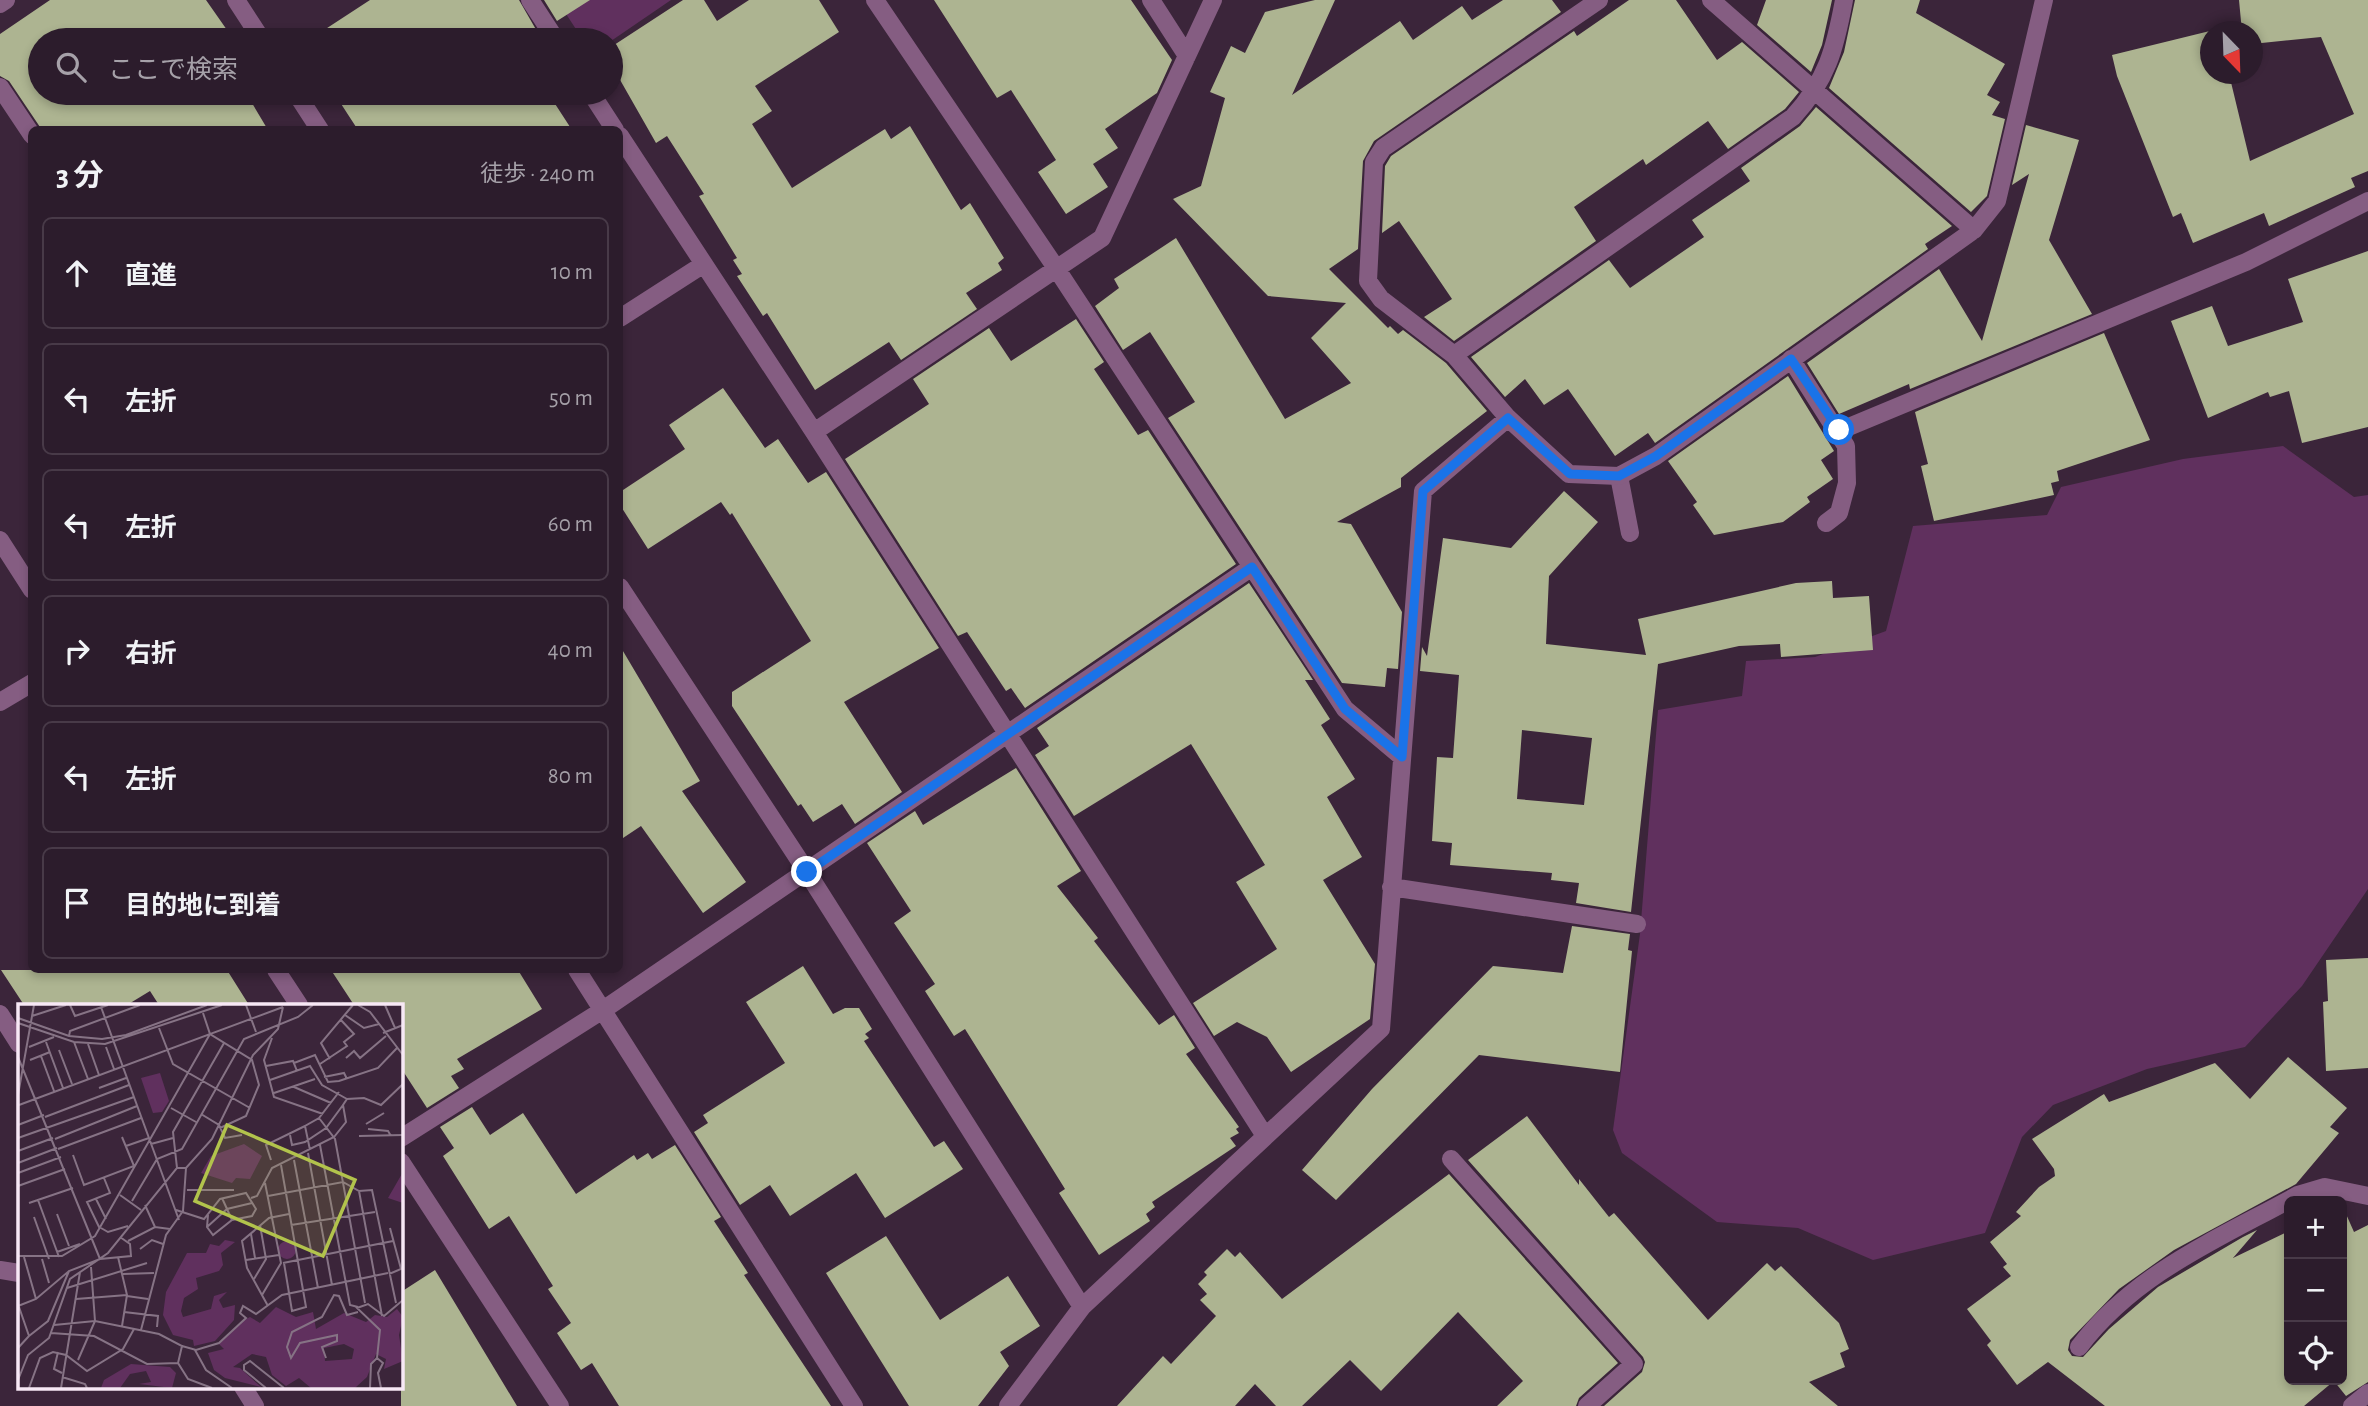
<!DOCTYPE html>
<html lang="ja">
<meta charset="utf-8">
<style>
:root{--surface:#2c1c2c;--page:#382938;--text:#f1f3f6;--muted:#a6a1a9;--line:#483a48}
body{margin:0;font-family:"Alegreya Sans","Noto Sans JP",sans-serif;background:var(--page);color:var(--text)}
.controls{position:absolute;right:21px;bottom:21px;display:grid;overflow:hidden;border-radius:10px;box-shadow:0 4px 10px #0003}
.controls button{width:63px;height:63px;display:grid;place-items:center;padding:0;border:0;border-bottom:2px solid var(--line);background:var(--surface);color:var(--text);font:35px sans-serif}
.compass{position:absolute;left:2200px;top:21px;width:63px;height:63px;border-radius:50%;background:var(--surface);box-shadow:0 4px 10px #0003;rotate:157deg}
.stop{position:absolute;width:21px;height:21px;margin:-16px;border:5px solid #1a73e8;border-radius:50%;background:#fff}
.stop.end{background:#1a73e8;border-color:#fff;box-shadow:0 2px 7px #0008}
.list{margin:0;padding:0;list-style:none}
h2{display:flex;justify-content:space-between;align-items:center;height:91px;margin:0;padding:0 28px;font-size:30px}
h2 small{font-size:23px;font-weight:400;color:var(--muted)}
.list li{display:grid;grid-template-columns:46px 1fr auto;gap:21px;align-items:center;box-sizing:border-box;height:112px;margin:0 14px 14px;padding:0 14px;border:2px solid var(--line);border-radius:10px}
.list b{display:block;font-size:26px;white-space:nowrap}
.list em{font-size:23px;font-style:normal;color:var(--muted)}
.icon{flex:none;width:38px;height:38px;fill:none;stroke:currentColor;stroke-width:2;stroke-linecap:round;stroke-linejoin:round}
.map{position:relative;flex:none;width:2368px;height:1406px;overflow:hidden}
.search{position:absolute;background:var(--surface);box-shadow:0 4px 10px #0003;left:28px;top:28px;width:595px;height:77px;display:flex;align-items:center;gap:18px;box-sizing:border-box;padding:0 24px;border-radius:38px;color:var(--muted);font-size:26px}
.panel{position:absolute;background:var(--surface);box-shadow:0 4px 10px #0003;left:28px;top:126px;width:595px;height:847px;border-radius:10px}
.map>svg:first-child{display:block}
</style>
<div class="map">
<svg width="2368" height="1406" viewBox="0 0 2368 1406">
<rect width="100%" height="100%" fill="#3b253a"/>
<path fill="#60305e" d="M557,0H671L611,41L583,40Z
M2283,446L2354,497L2368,495V889L2302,986L2245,1047L2147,1069L2053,1105L2022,1137L1985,1233L1873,1260L1798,1228L1717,1222L1622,1153L1613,1130L1640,934L1658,710L1742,696L1746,661L1815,657L1886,631L1913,526L2047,515L2061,487L2183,459Z"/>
<path fill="#adb491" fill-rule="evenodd" d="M50,0H206L234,40H40V93H246L268,130H42L9,81L0,76V34Z
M370,0H519L538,33L527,40H326L321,32Z
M544,0H590L557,21Z
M683,0H704L717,21L749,0H819L839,32L755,86L772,111L752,124L792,188L885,129L891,139L910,126L961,210L970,203L1004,258L998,263L1002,270L966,293L977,309L901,360L889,342L815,390L767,313L763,316L737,276L742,274L733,260L737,258L699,196L704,194L667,136L656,143L611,64V47Z
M934,0H1131L1172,60L1157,93L1105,129L1118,148L1093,164L1108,187L1066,214L1038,172L1056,160L1011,90L997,98Z
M1315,0H1335L1292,95L1400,21L1413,40L1462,6L1472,20L1503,0H1552L1561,12L1374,141L1363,161L1358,249L1329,269L1388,328L1390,326L1398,334L1403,330L1446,363L1487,411L1401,478V487L1337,522L1351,524L1402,612L1398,669L1387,668L1385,687L1342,683L1168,418L1195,402L1150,332L1123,350L1095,306L1119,288L1114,279L1176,238L1285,419L1351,383L1311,338L1346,303L1268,296L1173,199L1201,186L1225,98L1210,92L1231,46L1245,53L1265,12Z
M1629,0H1676L1717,60L1742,42L1799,92L1785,109L1728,149L1708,121L1646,165L1643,159L1574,207L1596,241L1454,341L1424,317L1452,299L1399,221L1382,233L1385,166L1391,156L1574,31L1577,36Z
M1766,0H1832L1822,45L1811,72L1757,25Z
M1855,0H1920L1916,13L2005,64L1987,95L2000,102L1992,115L2005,119L1987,196L1971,212L1829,88L1844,52Z
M2239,0H2368V171L2351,178L2355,187L2269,226L2264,213L2193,243L2181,213L2173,217L2117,76L2112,55L2218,29L2210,32V74H2229L2250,161L2354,114L2321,37L2252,44V32H2242Z
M334,93H548L572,130H358Z
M1816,107L1952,226L1925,244L1928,249L1655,443L1648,433L1615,456L1568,389L1544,405L1525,379L1505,397L1471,357L1609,260L1630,288L1704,237L1692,220L1750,181L1741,168L1800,126Z
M2026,125L2079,140L2049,240L2092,314L1910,389L1909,384L1839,414L1807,363L1939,269L1982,341L2029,174L2012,185Z
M2368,251V427L2302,443L2289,391L2270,397L2268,392L2208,418L2171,321L2212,306L2228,346L2303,322L2288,279Z
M1076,319L1104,362L1094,369L1138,435L1148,430L1236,564L1025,708L1011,688L1006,691L967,632L958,636L845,459L929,404L913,379L989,328L1011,361Z
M2104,333L2150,440L2057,471L2059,481L2051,483L2054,495L1934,521L1921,466L1928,464L1915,412Z
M1788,376L1834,451L1821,460L1833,479L1807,497L1810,502L1783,522L1714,535L1693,505L1697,502L1668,461Z
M723,388L765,448L778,439L808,483L826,472L939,648L844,702L902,792L855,824L842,804L813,822L801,804L798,806L732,706V692L811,641L732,513L730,515L721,502L648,549L620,505V492L685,449L669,425Z
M1564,491L1598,522L1549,576L1546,644L1646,655L1638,619L1796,583L1832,581L1833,598L1869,596L1873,650L1781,657L1780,644L1739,646L1658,664L1631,912L1576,903L1579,883L1551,880L1552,873L1450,865L1452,843L1432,841L1437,757L1453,758L1459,675L1420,671L1422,647L1427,656L1443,538L1511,548ZM1522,730L1592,738L1584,805L1517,799Z
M1249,583L1313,680H1305L1330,719L1321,725L1355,779L1327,797L1362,857L1323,880L1375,964L1370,1019L1291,1072L1267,1037L1237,1022L1214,1036L1193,1003L1277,949L1236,882L1265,865L1191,744L1074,816L1035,755L1049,746L1037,728Z
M620,646L700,781L682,791L746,882L703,913L641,826L620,840Z
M1016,768L1081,871L1057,886L1098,938L1094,941L1159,1025L1174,1015L1195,1048L1186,1054L1239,1127L1236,1129L1239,1133L1230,1138L1236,1146L1152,1202L1155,1207L1146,1214L1150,1221L1099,1255L1059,1193L1065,1189L965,1029L954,1036L925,991L935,984L894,923L911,911L867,843L915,811L923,825Z
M1572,926L1630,934L1628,950L1632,951L1620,1072L1479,1055L1336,1200L1302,1170L1372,1089L1493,966L1563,973Z
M2368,958V1068L2326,1071L2323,1002L2328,1001L2326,960Z
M803,966L833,1014L845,1008H859L872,1029L865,1034L869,1038L864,1041L934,1147L944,1141L963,1169L885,1218L856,1173L790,1216L770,1185L740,1205L694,1132L708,1123L703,1115L785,1063L746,1002Z
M1,970H227L249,1005H159L150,991L127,1005H24Z
M331,970H518L542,1009L457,1059L464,1069L451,1076L459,1088L427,1108L401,1068V1005H354Z
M2288,1057L2347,1108L2330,1127L2339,1133L2296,1184L2174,1250L2119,1289L2070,1340L2068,1350L2072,1356L2083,1357L2109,1329L2158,1287L2243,1237L2257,1230L2233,1258L2289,1231V1380H2342V1205L2354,1232L2368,1225V1382L2346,1396L2334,1381L2304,1406H2105L2048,1362L2017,1385L1987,1345L1991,1341L1967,1309L2011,1276L2003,1267L2007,1264L1990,1242L2021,1216L2016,1212L2039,1187L2055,1176L2054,1169L2032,1139L2104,1094L2109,1102L2215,1063L2250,1099Z
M472,1107L490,1135L523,1113L576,1194L634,1155L637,1160L648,1153L652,1159L675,1145L721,1217L714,1221L748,1273L744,1275L831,1406H619L592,1363L581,1370L557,1333L571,1323L548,1289L553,1286L509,1216L489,1229L443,1156L454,1148L440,1127Z
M1527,1116L1579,1185V1179L1609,1217L1614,1213L1708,1320L1767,1263L1775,1271L1781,1266L1839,1323L1849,1349L1840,1353L1845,1367L1809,1382L1838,1406H1604L1642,1372L1645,1362L1643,1357L1468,1160Z
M1449,1174L1618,1363L1579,1398L1576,1406H1497L1523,1381L1458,1312L1381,1391L1350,1360L1302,1406H1276L1255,1384L1235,1406H1117L1163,1356L1171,1364L1216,1316L1200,1300L1207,1294L1198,1284L1207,1275L1204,1272L1227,1249L1235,1257L1240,1252L1282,1299Z
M886,1236L940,1320L1008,1276L1040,1326L1000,1352L1009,1366L978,1406H909L826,1273Z
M435,1270L517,1406H401V1292Z"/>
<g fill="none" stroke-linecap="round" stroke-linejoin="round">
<path stroke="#855d82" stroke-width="18" d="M1619,476L1630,533"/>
<path stroke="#855d82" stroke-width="18" d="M236,0L262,40
M530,0L556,40
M875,0L1056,268L1345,709L1402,757
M1151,0L1187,56
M1599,0L1383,148L1374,162L1368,281L1381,299L1454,355L1508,418L1569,474L1619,476L1656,456L1974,230L1997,201L2044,0
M1711,0L1974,230
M0,4L6,0
M0,87L32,135
M296,93L320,130
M591,93L615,130
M620,136L814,432L1265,1136
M620,318L704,264
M1454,355L1793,117C1827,80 1835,49 1844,0
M1791,359L1846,446L1847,483L1839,513L1826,523
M1839,431L2246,262L2368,201
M814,432L1102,238L1213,0
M0,540L32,590
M620,587L807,872L1082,1307
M0,702L32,683
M1391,887L1637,924
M276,970L299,1005
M577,970L854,1406
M0,1014L19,1044
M401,1138L603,1010L1252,567
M1451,1159L1634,1364L1587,1406
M401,1162L560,1406
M0,1270L19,1273
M2079,1347C2135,1273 2218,1239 2298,1195L2325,1187L2368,1196
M243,1387L255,1406
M1008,1406L1082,1307L1381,1029L1423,491L1508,418
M2352,1406L2368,1393"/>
</g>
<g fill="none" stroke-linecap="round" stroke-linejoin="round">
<path stroke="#1a73e8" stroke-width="9" d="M807,872L1252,567L1345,709L1402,757L1423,491L1508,418L1570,474L1619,476L1656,456L1791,359L1839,430"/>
</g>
<g transform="translate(18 1004)">
<rect width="385" height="385" fill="#3b253a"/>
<path d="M142,69L151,97L144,108L135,109L123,74ZM226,140L244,152L232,175L218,174L214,179L183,169L193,152ZM385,168V199L370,194ZM207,236L217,238L203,249L205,261L201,267L178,274L180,285L166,294L163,307L165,313L193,305L196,292L209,288L201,296L205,304L217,301L216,316L197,337L176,342L175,336L155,331L145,311L148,288L169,249H188L192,240L201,242ZM260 246a9 9 0 1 1 18 0a9 9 0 1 1-18 0ZM258,303L278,313L295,308L298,325L326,309L348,318L357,311L369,313L379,305L385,313L381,331L385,357L366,365L368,355L358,350L349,373L337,384H293L281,374L268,382L254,371L248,353L234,350L215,363L222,364L243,383L207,374L196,366L190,349L206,345L201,340L226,316L232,313L242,319ZM326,340L336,345L334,355L307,357L306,344ZM113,360L152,363L158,369L154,384L121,380L133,378L128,367L112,370L102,384H83L86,376Z" fill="#60305e" fill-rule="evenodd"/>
<path fill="none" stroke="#867385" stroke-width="2" d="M52,1L57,12L90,1M228,1L238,28M340,1L352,8L385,51M367,1L377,24M83,3L161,216M185,9L192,30L234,56L241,81L228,112L202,124M327,11L346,24L361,20M14,12L48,1M0,14L51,32L84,35L108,31L189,1M0,19L56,38L87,40L204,1M141,24L155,60L232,104M365,29L385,21M51,32L52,27L122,1M254,34L246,56L256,93L305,110M28,38L45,84M56,38L70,75M70,40L81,71M11,43L36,33M88,43L96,65M41,46L54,80M23,52L36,87M0,53L82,255M328,54L336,47L342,54L368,32M312,55L303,39L335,1M12,56L32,48M276,59L297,51L310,78L321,77L360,64L379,44M302,60L329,42L326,38L336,30L322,15M248,62L275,57L279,67M306,73L326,69L329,75M252,76L292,62L304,81L329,95M276,83L313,99M81,84L108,74M256,89L297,75M0,91L16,1M1,101L265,3M153,104L178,118M183,110L201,121L207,134L224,131M27,113L111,81M301,114L317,135L347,299M348,120L366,109M0,121L26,111M350,125L370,127L373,132M272,131L274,141L287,138L308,124L325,101M341,132L385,131M0,134L116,93M37,135L119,102M133,140L155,134M302,141L332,301L340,303M108,142L131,134M40,145L123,114M292,146L287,122L301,114L321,88M0,147L35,134M290,149L314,281M55,151L66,181L116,162L104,133M253,156L248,141L287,122M276,156L300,284M0,159L39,144M263,161L288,303L274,307L266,259M159,164H168L194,135L235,51L260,25L265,3M0,169L43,153M0,182L47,165M169,186H216M341,187L364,312M102,191L123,206M250,192L325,178L341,187L354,186L378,299M204,194L214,216M233,194L239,192L254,164L316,133L328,118L325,101L329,95L346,94L363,101L385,80M78,195L88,215M20,196L41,253M114,197L139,155L164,145L226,35L280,13L295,1M11,199L55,184M127,201L137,223M158,206L186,215L202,195L228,189L238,205L234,212L214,216L195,231L189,223L190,211M39,210L51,242M16,213L31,255M273,221L357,208M189,223L209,205L234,199M83,224L90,228L110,222M82,225L69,198L92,189L86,174M233,230L237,254M110,237L137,223L152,225M122,245L134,236L145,240M39,248L62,240M0,252H44L77,232L192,30M6,253L18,295M100,253L109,291L104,322M24,255L31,279M228,256L261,251M265,259L375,237M105,270L136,269M371,270L383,265L372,224M236,275L248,255L242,221M49,284L129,259M244,291L263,259L247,179M109,292L130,295M58,295L109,291M0,302L18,295L51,267L82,255L113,252L112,240L102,233M250,302L229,264L224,237L251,214L271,210M106,308L140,312L139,323M36,321L77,317L141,330L164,342L160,359L170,375L194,384M123,326L148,231L165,207L168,164M33,329L76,332L129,360L160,359M11,332L30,317L51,267M164,342L178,346L201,339L228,314L222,309L225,302L238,310L264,291L370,269M0,344L11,332L1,303M177,346L188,366L214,384M40,348L36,365L44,369M308,354L304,343L319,337V331L282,339L273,354L269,343L274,328L304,313L316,291L321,292L329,311L340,308M359,354L362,326L339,304L350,300L366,312L385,296M60,356L77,317L73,263M44,373L67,380L69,384M0,376L10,351L31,334L52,275L90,249L159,164L155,128L206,39M11,384L22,354L35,348L48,351L69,367L105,345L116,325M43,384L62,268M248,384L226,366V361L232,357L266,384M352,384L353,360L359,354L365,359L360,369L363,384"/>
<path fill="#b2c34c" fill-opacity="0.15" stroke="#b2c34c" stroke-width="3.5" d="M209,121L337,176L305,252L177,197Z"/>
<rect width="385" height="385" fill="none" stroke="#f7e8f5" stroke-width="3.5"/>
</g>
</svg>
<div class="controls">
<button>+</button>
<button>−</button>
<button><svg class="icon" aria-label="locate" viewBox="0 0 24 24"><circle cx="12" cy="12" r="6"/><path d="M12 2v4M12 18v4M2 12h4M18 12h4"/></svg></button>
</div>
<svg class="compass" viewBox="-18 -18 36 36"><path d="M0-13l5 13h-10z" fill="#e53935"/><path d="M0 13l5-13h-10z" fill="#a6a1a9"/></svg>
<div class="stop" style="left:1839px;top:430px"></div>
<div class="stop end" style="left:807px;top:872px"></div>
<div class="search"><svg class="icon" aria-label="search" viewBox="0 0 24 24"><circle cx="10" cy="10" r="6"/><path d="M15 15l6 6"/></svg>ここで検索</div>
<section class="panel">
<h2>3 分<small>徒歩 · 240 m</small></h2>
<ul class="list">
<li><svg class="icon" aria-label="ahead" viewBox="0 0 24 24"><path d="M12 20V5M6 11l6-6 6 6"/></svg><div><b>直進</b></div><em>10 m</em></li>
<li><svg class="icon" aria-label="left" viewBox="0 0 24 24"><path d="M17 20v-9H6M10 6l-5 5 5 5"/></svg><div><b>左折</b></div><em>50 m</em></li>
<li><svg class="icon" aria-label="left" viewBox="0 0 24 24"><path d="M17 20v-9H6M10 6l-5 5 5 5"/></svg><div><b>左折</b></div><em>60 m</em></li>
<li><svg class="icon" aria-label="right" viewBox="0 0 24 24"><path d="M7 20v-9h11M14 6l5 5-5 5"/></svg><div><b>右折</b></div><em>40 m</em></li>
<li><svg class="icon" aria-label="left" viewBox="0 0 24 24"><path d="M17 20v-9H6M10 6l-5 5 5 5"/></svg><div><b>左折</b></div><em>80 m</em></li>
<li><svg class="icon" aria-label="arrive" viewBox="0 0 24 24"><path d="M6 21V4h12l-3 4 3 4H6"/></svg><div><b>目的地に到着</b></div></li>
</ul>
</section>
</div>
